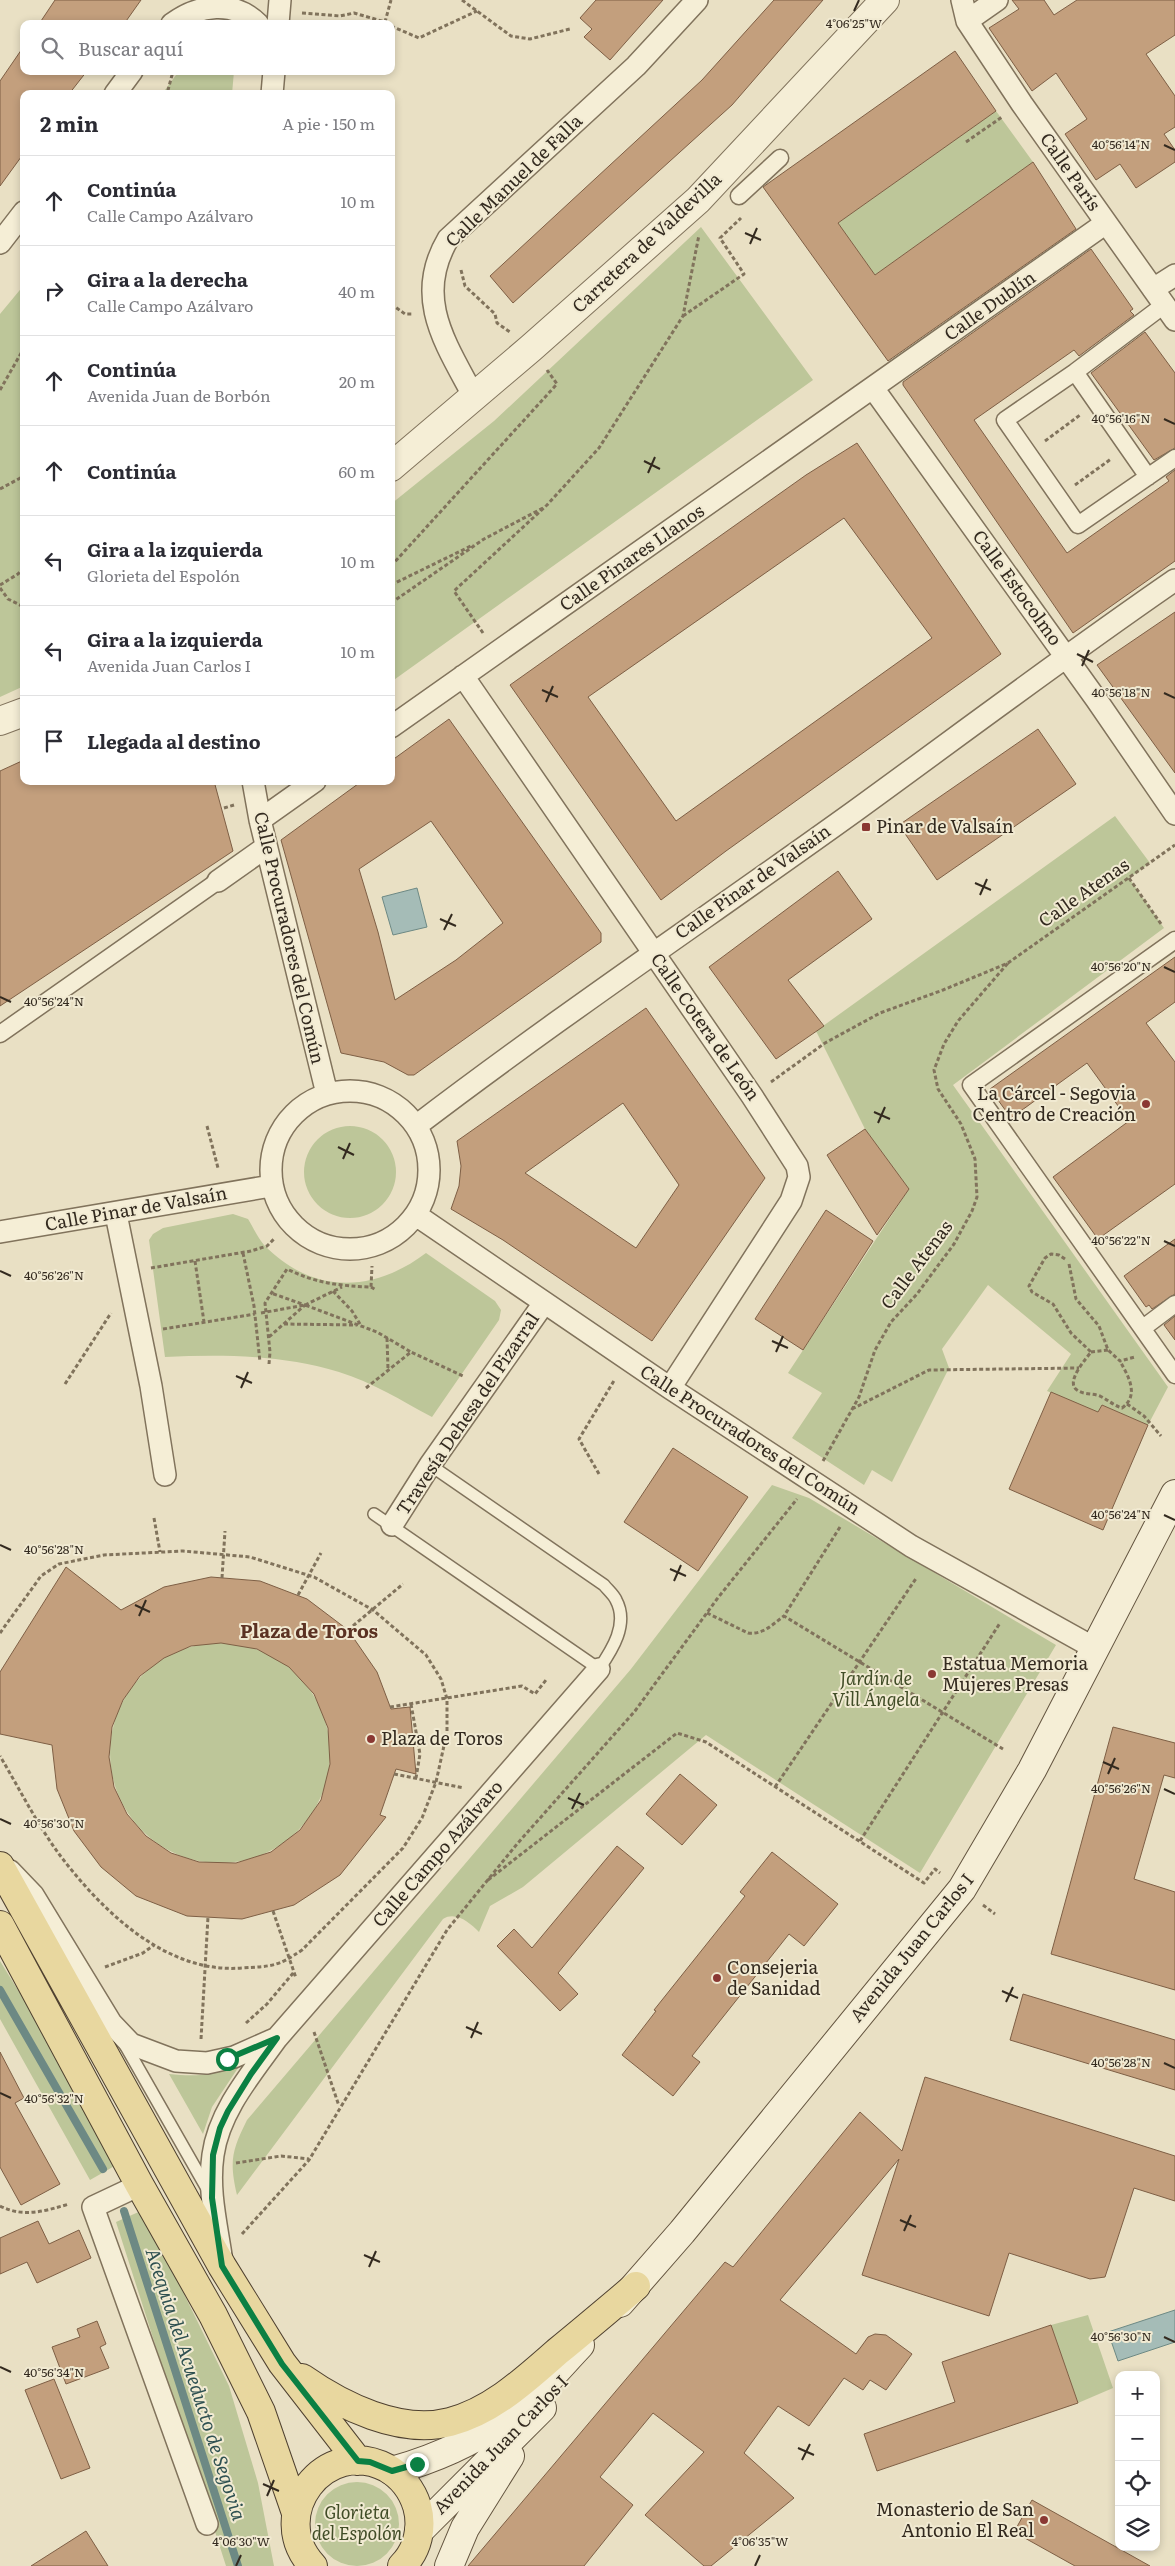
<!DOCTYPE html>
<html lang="es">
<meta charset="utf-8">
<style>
:root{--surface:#fff;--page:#f2f2f3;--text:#2b2b33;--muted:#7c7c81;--line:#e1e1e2}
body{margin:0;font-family:Literata,serif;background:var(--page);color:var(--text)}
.controls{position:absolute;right:15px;bottom:15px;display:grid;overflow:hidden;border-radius:10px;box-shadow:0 2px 8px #0003}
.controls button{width:45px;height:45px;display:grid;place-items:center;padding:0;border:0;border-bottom:1px solid var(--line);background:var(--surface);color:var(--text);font:25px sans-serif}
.stop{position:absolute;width:15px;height:15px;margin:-11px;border:4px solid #0b8043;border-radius:50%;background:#fff}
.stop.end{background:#0b8043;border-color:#fff;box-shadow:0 1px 5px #0008}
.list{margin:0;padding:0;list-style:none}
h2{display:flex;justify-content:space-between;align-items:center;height:65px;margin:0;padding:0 20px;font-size:21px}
h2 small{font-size:16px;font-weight:400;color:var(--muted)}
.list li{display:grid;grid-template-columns:32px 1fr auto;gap:15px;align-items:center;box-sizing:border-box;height:90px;padding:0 20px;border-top:1px solid var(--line)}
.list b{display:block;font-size:19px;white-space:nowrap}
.list p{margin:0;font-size:16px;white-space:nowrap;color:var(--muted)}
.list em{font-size:16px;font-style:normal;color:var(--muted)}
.icon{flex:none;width:28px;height:28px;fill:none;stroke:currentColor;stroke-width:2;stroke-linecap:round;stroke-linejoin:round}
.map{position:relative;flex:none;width:1175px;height:2566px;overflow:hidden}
.search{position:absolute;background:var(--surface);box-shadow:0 2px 8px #0003;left:20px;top:20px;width:375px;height:55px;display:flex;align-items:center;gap:12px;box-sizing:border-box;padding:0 18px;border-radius:10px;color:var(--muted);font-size:19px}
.panel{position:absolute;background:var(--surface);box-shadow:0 2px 8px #0003;left:20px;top:90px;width:375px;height:695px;border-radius:10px}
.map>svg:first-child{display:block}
</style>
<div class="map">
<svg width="1175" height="2566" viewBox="0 0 1175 2566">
<rect width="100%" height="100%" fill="#e9e0c4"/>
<path fill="#bdc699" d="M179,71H234L232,94H162Z
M996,111L1033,162L875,275L838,223Z
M701,227L813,380L391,682V504L494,421Z
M24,285V686L0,697V314Z
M1115,816L1150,863L1129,878L1164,928L953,1085L1168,1387L1148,1425L1102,1405L1098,1412L1047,1391L1071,1354L988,1285L942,1349L949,1368L892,1482L872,1470L864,1485L792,1438L822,1393L788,1373L909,1189L865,1129L816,1031Z
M304 1172a46 46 0 1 1 92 0a46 46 0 1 1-92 0Z
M233,1214L248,1219C253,1227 258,1238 264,1245C313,1295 373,1293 426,1253L495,1301L501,1310L499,1320L432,1417C402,1401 372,1382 339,1372C282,1355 224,1354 165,1357L149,1240L153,1234L163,1228Z
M772,1485L809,1498L1056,1645L920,1873L706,1735L523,1887L490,1906L479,1932C470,1923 456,1911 443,1919L237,2195C229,2161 232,2150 247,2120L631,1669Z
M110 1753a110 110 0 1 1 220 0a110 110 0 1 1-220 0Z
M0,1961L50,2042L118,2164L90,2180L0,2019Z
M240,2065L212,2107L203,2134L169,2074C198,2077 213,2075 240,2065Z
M143,2210L229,2386L258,2483L274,2566H226L116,2222Z
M1088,2315L1113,2388L1078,2403L1051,2325Z
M315 2524a42 42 0 1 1 84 0a42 42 0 1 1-84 0Z"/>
<path fill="#a5bcb7" stroke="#6d8984" d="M417,888L427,927L393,935L382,897Z
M1175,2310V2342L1118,2361L1108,2332Z"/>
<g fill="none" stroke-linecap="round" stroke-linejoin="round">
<path stroke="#6d8984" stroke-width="8" d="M0,1990L103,2169
M124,2211L238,2566"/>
</g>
<path fill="#c39f7d" stroke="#7e5f45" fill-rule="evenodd" d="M55,0H141L124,24H39Z
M596,0H663L610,60L584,37L592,29L580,18Z
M774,0H823L732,105L513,303L490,276L702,80Z
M1012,0H1044L1054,15L1077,0H1175V35L1146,54L1175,96V127L1164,134L1175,150V162L1136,188L1120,164L1096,180L1065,134L1087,119L1056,73L1032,91L989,28L1019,9Z
M24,46V71H87L69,94H24V153L0,186V81Z
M955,51L996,111L838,223L875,275L1033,162L1076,229L888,361L763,187Z
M1091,249L1133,309L1130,311L1134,315L1079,356L1074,350L974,420L1067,553L1169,481L1166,477L1175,470V561L1073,633L903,385V382Z
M1145,332L1175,373V448L1154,460L1091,373Z
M857,443L1001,654L726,851L661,900L510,685L806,475ZM844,518L932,638L676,821L588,697Z
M1175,612V773L1097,665Z
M449,719L601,933V942L414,1075H408L384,1062L341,1053L281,840L362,781H391V761ZM431,821L503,923L456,960L395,1000L378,932L359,869Z
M1038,729L1076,784L937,880L899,825Z
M24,760V781H214L233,851L0,1006V771Z
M838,871L872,919L788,980L824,1026L776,1059L709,967Z
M1175,957V1002L1146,1023L1175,1062V1184L1098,1239L1053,1177L1129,1121L1087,1063L1011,1118L990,1089Z
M646,1008L765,1178L652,1341L503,1240L451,1209L459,1186L461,1166L457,1141ZM623,1103L679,1185L636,1248L525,1173Z
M865,1129L909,1189L877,1235L827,1155Z
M826,1210L873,1241L803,1350L755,1319Z
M1175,1239V1294L1152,1309L1149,1305L1146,1307L1124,1276Z
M1175,1316V1340L1164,1325Z
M1051,1392L1098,1412L1102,1405L1148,1425L1103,1530L1009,1489Z
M673,1448L748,1497L698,1571L624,1522Z
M66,1567L121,1610L164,1587L211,1577L260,1581L307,1599L348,1630L377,1672L391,1709L410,1707L416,1774L396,1769L380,1815L386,1817L340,1875L294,1905L242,1919L187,1916L136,1896L101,1867L74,1831L57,1789L52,1745L0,1734V1672ZM221,1643L257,1649L289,1667L314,1694L328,1728L330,1764L321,1800L300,1830L271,1852L236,1863L199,1862L171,1853L146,1836L127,1814L114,1787L109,1757L112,1727L123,1700L140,1676L164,1658L191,1646Z
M1113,1727L1175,1743V1778L1164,1775L1134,1879L1175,1892V1990L1051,1954Z
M680,1774L717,1805L682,1845L646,1814Z
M617,1846L644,1868L558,1973L578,1994L560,2011L497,1946L514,1929L532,1948Z
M772,1852L838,1904L804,1946L789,1934L692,2056L700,2062L673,2096L622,2055L656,2011L654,2010L745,1896L740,1892Z
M1023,1994L1175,2040V2090L1010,2040Z
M0,2052L24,2098L15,2103L60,2184L21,2205L0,2167Z
M925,2077L1175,2156V2201L1134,2188L1105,2277L1090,2279L1009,2253L989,2316L862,2275L899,2159L780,2300L856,2354L868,2337L875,2334L886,2335L912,2354L886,2390L870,2380L863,2390L844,2378L809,2426L778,2406L744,2453L794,2498L711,2566H704L645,2515L704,2452L653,2413L600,2477L633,2505L584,2566H468L725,2262L733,2267L860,2112L902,2151Z
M38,2221L49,2244L79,2230L91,2258L37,2283L27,2262L0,2274V2238Z
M97,2321L106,2344L100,2347L109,2368L66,2384L52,2347L80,2337L77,2329Z
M1051,2325L1078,2403L877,2471L864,2434L955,2402L942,2362Z
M54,2379L90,2468L61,2479L25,2390Z
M1032,2500L1150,2566H1075L1014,2532Z
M86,2531L108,2566H31Z"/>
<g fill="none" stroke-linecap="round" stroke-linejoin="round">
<g stroke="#81735c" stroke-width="14">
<path id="service" d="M374,1514L599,1669C612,1650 629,1624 616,1600C614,1595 608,1590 604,1585L430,1465
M124,2043L209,2192"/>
</g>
<g stroke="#81735c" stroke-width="19">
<path id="pedestrian" d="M739,196L780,158
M1164,305L1075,372L1005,420L1078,525L1175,458
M1075,372L1148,477
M1175,940L971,1085L1175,1375
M0,1034L218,881
M1143,1328L1175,1304"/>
</g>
<g stroke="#81735c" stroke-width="24">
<path id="minor" d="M962,0L967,21L1022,104L1175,320
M967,21L997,0
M172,24C199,4 234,0 258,24
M278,24L280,0
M115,94L132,71
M272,94L274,71
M0,243L24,212
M1153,289L1175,275
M873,388L1096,699L1175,814
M474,397C446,344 413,298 448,239L636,66L697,0
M463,676L752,1096L797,1166L799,1177L791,1201L670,1388
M391,727L1106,223
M253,781L260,820L327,1094
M260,820L315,781
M218,881L266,847
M271 1170a79 79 0 1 1 158 0a79 79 0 1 1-158 0Z
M416,1126C559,1017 709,916 855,811C961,734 1066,655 1175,580
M116,1214L151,1386L165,1475
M416,1215L670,1388L911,1546L1096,1649
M0,1232L271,1186
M392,1525L430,1465L544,1303
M10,1871L33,1895L111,2023L131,2044L176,2061L207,2063L234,2057L277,2038
M129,2190L93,2207L207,2524
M221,2255C216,2222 208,2189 213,2155C219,2111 252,2073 277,2038L599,1669"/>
</g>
<g stroke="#81735c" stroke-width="30">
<path id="tertiary" d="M391,467L531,348L698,200L885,0
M0,721L24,712"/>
</g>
<g stroke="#63543f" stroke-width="30">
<path id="secondary" d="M620,2303L682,2232L962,1889L1032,1770L1175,1494
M392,2471C438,2458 484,2438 521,2406C542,2388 561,2365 580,2345
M419,2531L542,2408
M449,2566L465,2528L510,2456"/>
</g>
<g stroke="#4f4130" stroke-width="30">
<path id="primary" d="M0,1866L222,2266L282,2363L358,2461
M0,1925L139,2184L213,2315L261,2412L296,2513
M302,2378C342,2406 400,2435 450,2422C492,2411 525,2380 557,2352C584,2330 610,2308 636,2286
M313,2566C265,2515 325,2435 387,2468C401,2476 412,2490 417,2506C423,2527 418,2550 402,2566"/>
</g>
<path stroke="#81735c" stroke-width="3" stroke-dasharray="4 2.5" stroke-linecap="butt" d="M462,0L511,36L530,39L570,29
M302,13L340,16L354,13L385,22L391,0
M391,26L419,38L477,11
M166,71L172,75L167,94
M966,142L1002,117
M461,270L465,286L495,314L497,323L510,332
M391,304L405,314H413
M683,316L744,274L720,238L741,218
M0,390L24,348
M1045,441L1080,415
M1075,485L1111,459
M0,489L24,476
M391,566L557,384L547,370
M0,585L18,574L24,567
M391,585L473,545
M0,588L8,599L24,607
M391,603L484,539L543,508
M483,633L454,591L547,505L599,448L683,316L699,235
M224,808L234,805
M1129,878L1161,924
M771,1082L825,1043L880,1013L943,990L1008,963L1175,845
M207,1126L218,1168
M243,1253L254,1306L260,1362
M1065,1259L1059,1255L1051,1254L1045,1258L1029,1286L1032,1292L1053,1304L1071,1333L1091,1352C1086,1359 1065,1382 1077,1390C1084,1395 1093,1393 1100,1396C1108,1400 1113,1405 1122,1408C1140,1395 1128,1376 1120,1361
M195,1261L204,1322
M1069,1264L1076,1299L1099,1326L1108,1350L1120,1361L1135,1357
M151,1268L251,1251L267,1246L275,1238
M371,1287L376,1290
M333,1291L352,1311L360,1324
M305,1305L342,1287
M261,1313L305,1305L377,1332L411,1352
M284,1324L357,1325
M163,1329L255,1314
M269,1337L305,1305L271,1293
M387,1338L388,1369
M1091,1352L1108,1350
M269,1364L270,1352L265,1303L287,1269C315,1283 340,1286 371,1287L372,1266
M65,1384L111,1313
M366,1388L411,1352L463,1376
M1127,1404L1144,1416L1161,1436
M852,1409L929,1370L1079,1368
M823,1461L859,1397L875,1350L891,1322L917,1294L954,1244L972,1211L977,1197L975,1159L961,1124L938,1089L934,1070L944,1044L958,1021L1008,963
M599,1474L579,1439L615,1379
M154,1518L160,1552
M840,1527L784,1616L1003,1749
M222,1578L225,1531
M298,1595L321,1553
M707,1613L748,1633C763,1635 773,1624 784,1616
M348,1630L403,1584
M0,1633L41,1576L59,1564L104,1555L183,1551L250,1557L314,1577L373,1610L426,1655L441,1679L447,1699V1732L436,1782L422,1818L403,1848L302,1950C277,1967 272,1966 242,1968C166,1974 102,1911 59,1854C37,1824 19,1788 0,1756
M411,1704L420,1754L416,1778
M390,1707L522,1686L535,1694L546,1680
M394,1774L464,1788
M775,1787L917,1577
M860,1841L1000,1623
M488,1880L677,1733L706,1742L924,1883L935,1869L940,1873
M983,1905L995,1914
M273,1911L296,1978
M105,1967L143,1953L154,1945
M246,2023L267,2004L294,1972
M314,2032L339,2106
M201,2039L208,1917
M236,2163L281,2156L309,2159
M0,2206C24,2218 45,2211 69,2204
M242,2234L309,2160L447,1930L517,1844L635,1711L717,1599L797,1499"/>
<use href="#service" stroke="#f5eed6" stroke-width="11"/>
<use href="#pedestrian" stroke="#f5eed6" stroke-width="16"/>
<use href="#minor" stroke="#f5eed6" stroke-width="21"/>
<use href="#tertiary" stroke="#f5eed6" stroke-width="28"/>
<use href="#secondary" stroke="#f5eed6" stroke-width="28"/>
<use href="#primary" stroke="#e8d79f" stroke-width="28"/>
</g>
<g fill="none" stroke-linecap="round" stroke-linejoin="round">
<path stroke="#0b8043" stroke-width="6" d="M227,2059L277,2038L251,2074L228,2111L220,2128L213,2155L212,2198L222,2266L282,2364L358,2461L370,2462L392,2471L417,2464"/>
</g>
<path fill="none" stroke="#332a1f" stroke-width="2" d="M854,11L859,0M1164,145L1175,150M745,233L761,240M750,244L757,228M1164,419L1175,424M644,461L660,469M648,473L655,457M1077,654L1093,662M1082,666L1089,650M542,690L558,697M1164,693L1175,698M546,702L553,686M975,883L991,890M980,895L987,879M440,919L456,926M444,930L452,914M1164,967L1175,972M0,997L11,1002M874,1112L890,1119M878,1123L885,1107M338,1147L354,1155M343,1159L350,1143M1164,1241L1175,1246M0,1271L11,1276M772,1341L788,1348M776,1352L783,1336M236,1376L252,1383M241,1388L248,1372M1164,1515L1175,1520M0,1545L11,1550M670,1569L686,1576M674,1581L681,1565M135,1605L150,1612M139,1616L146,1600M1103,1762L1119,1769M1108,1774L1115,1758M1164,1789L1175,1794M568,1798L584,1805M572,1809L580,1793M0,1819L11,1824M1002,1991L1018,1998M1006,2002L1013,1987M466,2027L482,2034M471,2038L478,2022M1164,2063L1175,2068M0,2093L11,2098M900,2220L916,2227M904,2231L911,2215M364,2255L380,2262M369,2267L376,2251M1164,2337L1175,2342M0,2367L11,2372M798,2448L814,2455M802,2460L810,2444M263,2484L279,2491M267,2496L274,2480M236,2566L241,2555M755,2566L760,2555"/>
<g fill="#8a3833" stroke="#f1ead2" stroke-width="2">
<rect x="861" y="822" width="10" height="10" rx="2.5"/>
<circle cx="1146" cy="1104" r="5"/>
<circle cx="932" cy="1674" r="5"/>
<circle cx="371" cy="1739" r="5"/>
<circle cx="717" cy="1978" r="5"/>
<circle cx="1044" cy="2520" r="5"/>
</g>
<g text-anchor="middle" stroke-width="4" stroke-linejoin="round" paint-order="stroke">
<g font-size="18" fill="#332a1f" stroke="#f1ead2">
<text transform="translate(1070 172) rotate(55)" y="6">Calle París</text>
<text transform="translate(514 181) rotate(-44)" y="6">Calle Manuel de Falla</text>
<text transform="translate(647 243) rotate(-43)" y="6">Carretera de Valdevilla</text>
<text transform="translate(990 306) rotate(-35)" y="6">Calle Dublín</text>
<text transform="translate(632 558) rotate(-35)" y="6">Calle Pinares Llanos</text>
<text transform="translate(1017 588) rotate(54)" y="6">Calle Estocolmo</text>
<text transform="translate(753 882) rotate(-35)" y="6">Calle Pinar de Valsaín</text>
<text transform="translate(1084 893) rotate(-35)" y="6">Calle Atenas</text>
<text transform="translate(289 938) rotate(77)" y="6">Calle Procuradores del Común</text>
<text transform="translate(705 1027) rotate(55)" y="6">Calle Cotera de León</text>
<text transform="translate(136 1209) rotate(-10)" y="6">Calle Pinar de Valsaín</text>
<text transform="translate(917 1265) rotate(-53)" y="6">Calle Atenas</text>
<text transform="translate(468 1414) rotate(-56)" y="6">Travesía Dehesa del Pizarral</text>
<text transform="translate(750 1440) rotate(33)" y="6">Calle Procuradores del Común</text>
<text transform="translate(438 1854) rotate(-49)" y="6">Calle Campo Azálvaro</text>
<text transform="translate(912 1948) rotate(-51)" y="6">Avenida Juan Carlos I</text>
<text transform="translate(501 2445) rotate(-46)" y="6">Avenida Juan Carlos I</text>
</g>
<g font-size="18" fill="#332a1f" stroke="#f1ead2" text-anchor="start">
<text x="876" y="833">Pinar de Valsaín</text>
<text x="1136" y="1100" text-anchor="end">La Cárcel - Segovia<tspan x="1136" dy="21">Centro de Creación</tspan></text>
<text x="942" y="1670">Estatua Memoria<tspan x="942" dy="21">Mujeres Presas</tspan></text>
<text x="381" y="1745">Plaza de Toros</text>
<text x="727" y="1974">Consejeria<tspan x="727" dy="21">de Sanidad</tspan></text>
<text x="1034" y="2516" text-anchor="end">Monasterio de San<tspan x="1034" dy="21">Antonio El Real</tspan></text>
</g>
<g font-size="18" font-style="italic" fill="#414d27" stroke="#f1ead2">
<text x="876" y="1685">Jardín de<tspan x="876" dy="21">Vill Ángela</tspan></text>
<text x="357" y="2519">Glorieta<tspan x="357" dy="21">del Espolón</tspan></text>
</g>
<g font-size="19" font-weight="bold" fill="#5b3223" stroke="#f1ead2">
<text x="309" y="1638">Plaza de Toros</text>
</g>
<g font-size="19" font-style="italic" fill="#2f5151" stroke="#f1ead2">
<text transform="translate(196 2384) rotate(72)" y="7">Acequia del Acueducto de Segovia</text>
</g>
</g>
<g font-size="12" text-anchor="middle" fill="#332a1f" stroke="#f1ead2" stroke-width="4" stroke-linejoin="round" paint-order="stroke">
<text x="854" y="28">4°06'25"W</text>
<text x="1121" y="149">40°56'14"N</text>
<text x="1121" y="423">40°56'16"N</text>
<text x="1121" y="697">40°56'18"N</text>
<text x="1121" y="971">40°56'20"N</text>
<text x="54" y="1006">40°56'24"N</text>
<text x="1121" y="1245">40°56'22"N</text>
<text x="54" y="1280">40°56'26"N</text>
<text x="1121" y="1519">40°56'24"N</text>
<text x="54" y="1554">40°56'28"N</text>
<text x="1121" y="1793">40°56'26"N</text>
<text x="54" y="1828">40°56'30"N</text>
<text x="1121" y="2067">40°56'28"N</text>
<text x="54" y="2103">40°56'32"N</text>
<text x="1121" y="2341">40°56'30"N</text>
<text x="54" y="2377">40°56'34"N</text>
<text x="241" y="2546">4°06'30"W</text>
<text x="760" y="2546">4°06'35"W</text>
</g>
</svg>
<div class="controls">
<button>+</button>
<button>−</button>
<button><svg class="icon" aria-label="locate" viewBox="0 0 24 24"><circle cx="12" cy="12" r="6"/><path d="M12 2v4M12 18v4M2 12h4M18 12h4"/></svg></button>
<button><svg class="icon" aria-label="layers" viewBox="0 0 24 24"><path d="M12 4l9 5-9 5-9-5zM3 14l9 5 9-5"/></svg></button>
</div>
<div class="stop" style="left:227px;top:2059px"></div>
<div class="stop end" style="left:417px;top:2464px"></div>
<div class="search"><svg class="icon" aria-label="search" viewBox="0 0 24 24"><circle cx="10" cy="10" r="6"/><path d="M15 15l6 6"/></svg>Buscar aquí</div>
<section class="panel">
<h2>2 min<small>A pie · 150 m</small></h2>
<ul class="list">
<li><svg class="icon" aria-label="ahead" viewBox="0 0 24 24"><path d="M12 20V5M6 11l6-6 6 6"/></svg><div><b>Continúa</b><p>Calle Campo Azálvaro</p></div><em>10 m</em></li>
<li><svg class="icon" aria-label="right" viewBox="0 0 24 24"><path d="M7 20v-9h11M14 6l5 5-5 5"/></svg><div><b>Gira a la derecha</b><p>Calle Campo Azálvaro</p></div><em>40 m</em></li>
<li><svg class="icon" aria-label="ahead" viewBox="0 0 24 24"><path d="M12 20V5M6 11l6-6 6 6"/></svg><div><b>Continúa</b><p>Avenida Juan de Borbón</p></div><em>20 m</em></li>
<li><svg class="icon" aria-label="ahead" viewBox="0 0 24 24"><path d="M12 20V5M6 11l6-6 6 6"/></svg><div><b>Continúa</b></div><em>60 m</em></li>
<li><svg class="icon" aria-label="left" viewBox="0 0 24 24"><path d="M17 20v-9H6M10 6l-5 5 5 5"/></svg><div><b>Gira a la izquierda</b><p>Glorieta del Espolón</p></div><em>10 m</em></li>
<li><svg class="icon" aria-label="left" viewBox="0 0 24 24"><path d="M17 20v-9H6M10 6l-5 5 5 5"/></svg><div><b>Gira a la izquierda</b><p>Avenida Juan Carlos I</p></div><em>10 m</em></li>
<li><svg class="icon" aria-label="arrive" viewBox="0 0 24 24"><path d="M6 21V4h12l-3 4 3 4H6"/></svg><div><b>Llegada al destino</b></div></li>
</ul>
</section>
</div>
